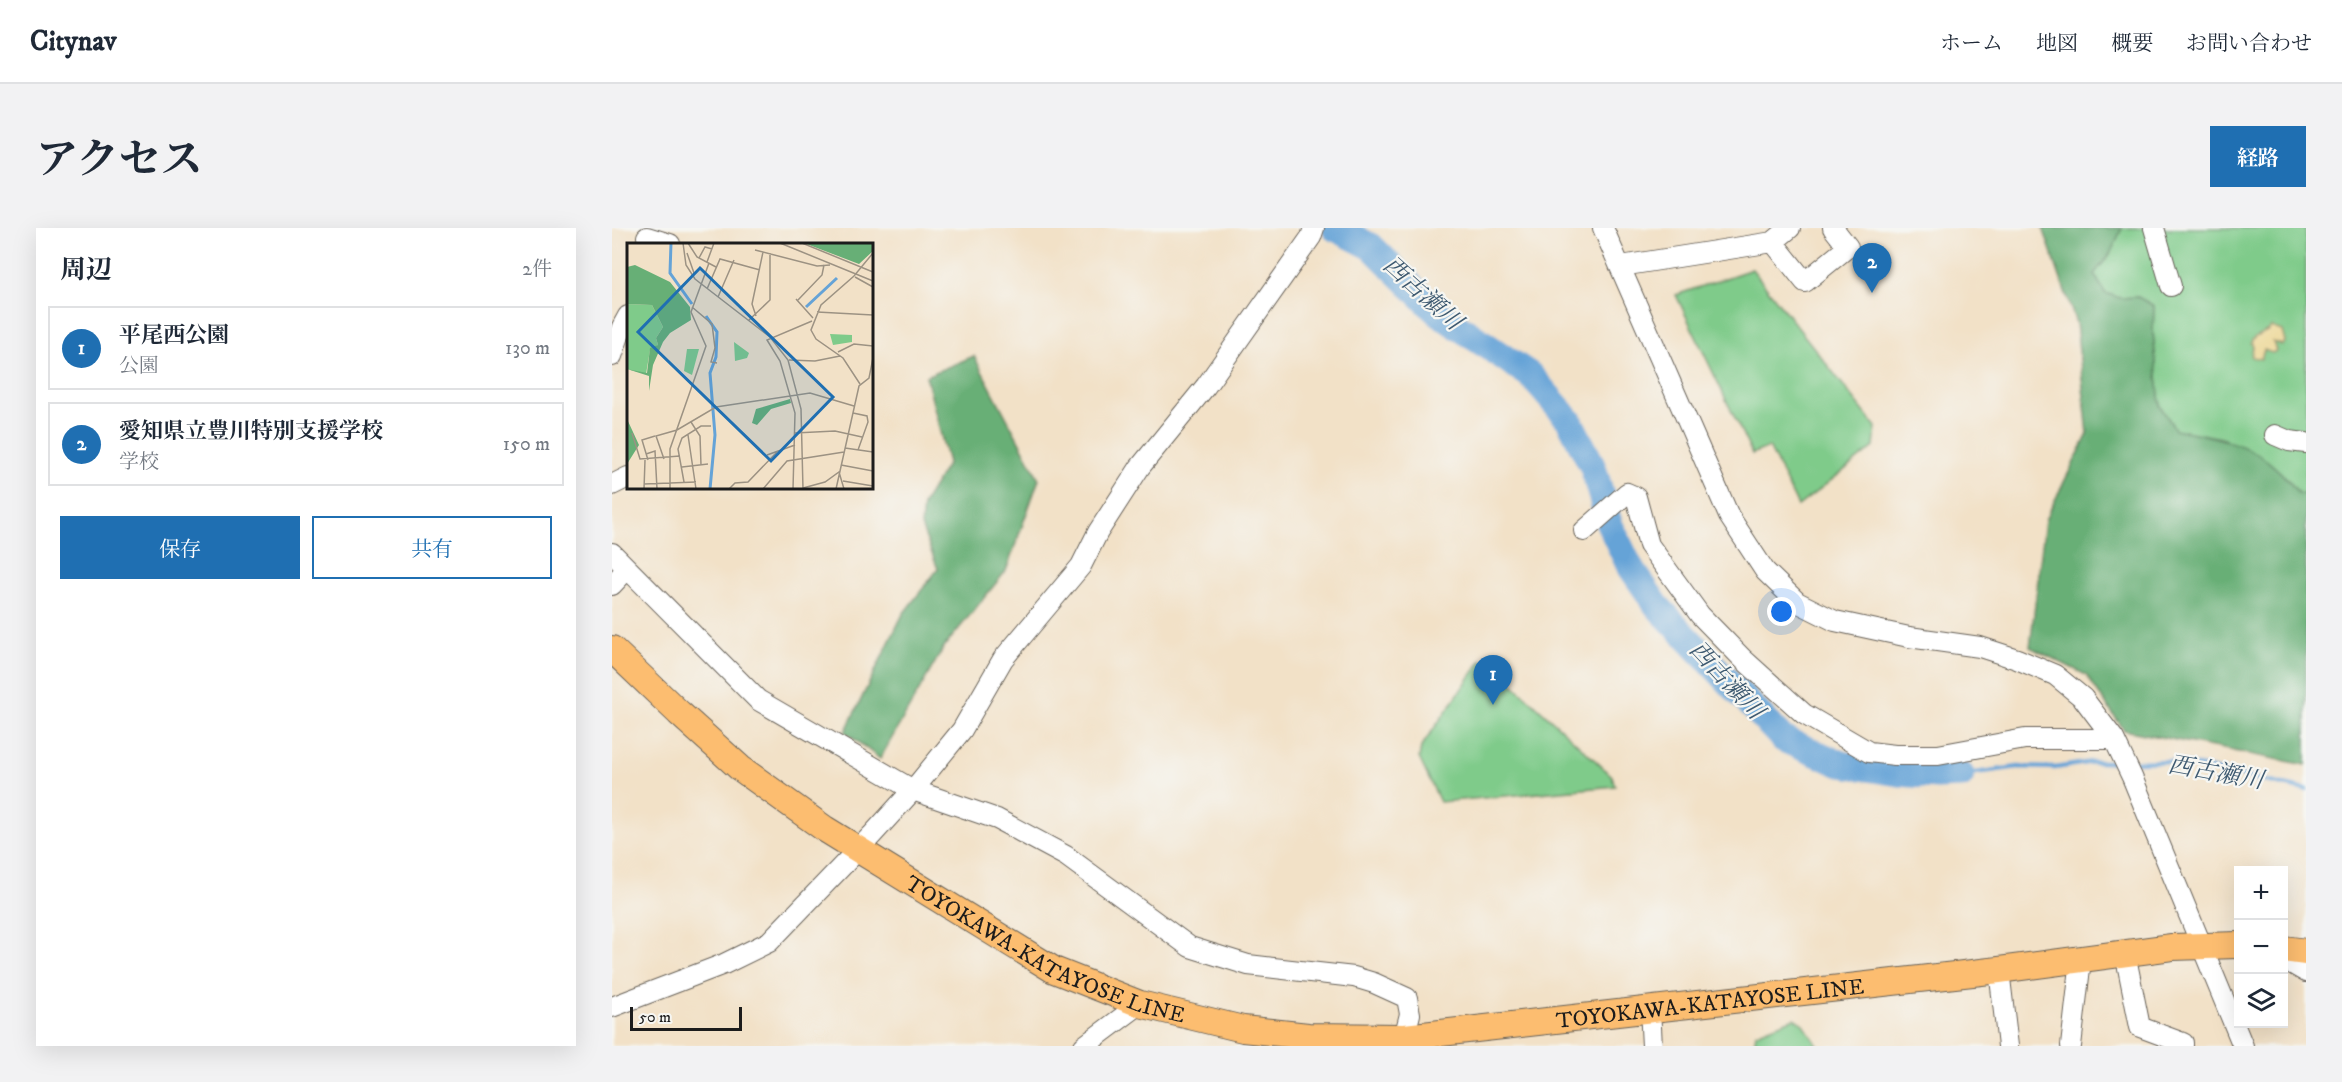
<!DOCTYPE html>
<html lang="ja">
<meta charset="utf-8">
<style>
:root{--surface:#fff;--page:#f2f2f3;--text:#1f2937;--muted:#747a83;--line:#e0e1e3;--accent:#1f6fb2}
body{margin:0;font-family:"IM FELL DW Pica","Noto Serif JP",serif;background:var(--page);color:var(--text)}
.controls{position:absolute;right:18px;bottom:18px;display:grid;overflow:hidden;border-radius:0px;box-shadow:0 6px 24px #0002}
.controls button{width:54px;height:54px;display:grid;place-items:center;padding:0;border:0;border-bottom:2px solid var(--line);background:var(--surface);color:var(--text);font:30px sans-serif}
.scale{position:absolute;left:18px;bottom:15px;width:112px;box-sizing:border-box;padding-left:6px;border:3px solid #1c1c1c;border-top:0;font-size:16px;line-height:21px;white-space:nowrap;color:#1c1c1c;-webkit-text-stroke:4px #f6f6f2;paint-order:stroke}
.you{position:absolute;left:1170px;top:384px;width:21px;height:21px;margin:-15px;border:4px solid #fff;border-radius:50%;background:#1a73e8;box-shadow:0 0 0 9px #1a73e833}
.badge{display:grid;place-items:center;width:39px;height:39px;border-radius:50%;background:var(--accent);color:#fff;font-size:20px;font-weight:700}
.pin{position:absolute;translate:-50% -50px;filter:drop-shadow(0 2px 3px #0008)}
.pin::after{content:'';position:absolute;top:32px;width:21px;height:18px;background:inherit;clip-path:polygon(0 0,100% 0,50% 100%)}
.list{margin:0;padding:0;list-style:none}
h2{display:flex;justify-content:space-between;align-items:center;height:78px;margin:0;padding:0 24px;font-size:26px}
h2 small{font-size:20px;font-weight:400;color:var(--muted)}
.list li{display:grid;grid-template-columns:39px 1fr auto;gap:18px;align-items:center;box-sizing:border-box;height:84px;margin:0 12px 12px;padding:0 12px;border:2px solid var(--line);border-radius:0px}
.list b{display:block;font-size:22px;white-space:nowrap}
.list p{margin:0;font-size:20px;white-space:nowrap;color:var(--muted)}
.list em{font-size:20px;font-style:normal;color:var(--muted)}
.actions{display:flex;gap:12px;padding:18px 24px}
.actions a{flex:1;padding:14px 0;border:2px solid var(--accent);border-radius:0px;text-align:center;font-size:21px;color:var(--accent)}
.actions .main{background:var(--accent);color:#fff}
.icon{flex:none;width:33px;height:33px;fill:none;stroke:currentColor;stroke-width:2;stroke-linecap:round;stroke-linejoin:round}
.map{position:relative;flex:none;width:1694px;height:818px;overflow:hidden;border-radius:0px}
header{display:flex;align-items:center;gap:36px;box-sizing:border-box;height:84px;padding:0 30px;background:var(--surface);border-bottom:2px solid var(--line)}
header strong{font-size:28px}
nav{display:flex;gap:33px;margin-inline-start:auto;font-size:21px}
.intro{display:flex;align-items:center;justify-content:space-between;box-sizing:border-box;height:144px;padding:0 36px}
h1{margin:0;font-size:42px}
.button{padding:15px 27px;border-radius:0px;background:var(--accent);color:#fff;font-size:21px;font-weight:700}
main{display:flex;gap:36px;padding:0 36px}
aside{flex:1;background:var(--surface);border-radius:0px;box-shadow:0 6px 24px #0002}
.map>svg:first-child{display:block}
</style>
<header>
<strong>Citynav</strong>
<nav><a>ホーム</a><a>地図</a><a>概要</a><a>お問い合わせ</a></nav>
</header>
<div class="intro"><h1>アクセス</h1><a class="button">経路</a></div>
<main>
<aside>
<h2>周辺<small>2件</small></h2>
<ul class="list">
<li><span class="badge">1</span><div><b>平尾西公園</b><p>公園</p></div><em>130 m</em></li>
<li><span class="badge">2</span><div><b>愛知県立豊川特別支援学校</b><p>学校</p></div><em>150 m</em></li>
</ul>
<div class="actions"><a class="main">保存</a><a>共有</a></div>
</aside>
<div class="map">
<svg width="1694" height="818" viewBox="0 0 1694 818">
<rect width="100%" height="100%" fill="#f6f6f2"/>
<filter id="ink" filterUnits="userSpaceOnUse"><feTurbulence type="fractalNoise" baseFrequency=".0167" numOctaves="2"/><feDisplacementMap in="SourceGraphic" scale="12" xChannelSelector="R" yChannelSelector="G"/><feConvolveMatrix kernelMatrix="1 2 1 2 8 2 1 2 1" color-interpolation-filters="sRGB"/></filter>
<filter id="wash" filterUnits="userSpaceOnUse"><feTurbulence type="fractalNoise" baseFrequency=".008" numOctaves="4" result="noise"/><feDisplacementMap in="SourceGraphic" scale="24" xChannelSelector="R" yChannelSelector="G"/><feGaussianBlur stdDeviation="1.35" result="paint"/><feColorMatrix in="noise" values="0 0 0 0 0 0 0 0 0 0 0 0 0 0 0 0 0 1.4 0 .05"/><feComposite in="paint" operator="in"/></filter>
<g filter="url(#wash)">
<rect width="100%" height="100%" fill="#f2e1c7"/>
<path fill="#7fcb8a" stroke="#4e7453" stroke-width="1.5" d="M1510,0H1694V266H1687L1674,249L1610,210L1563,201L1548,178L1541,104L1542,78L1526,69L1508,70L1493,65L1482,46L1498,26Z
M1140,41L1264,199L1262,219L1186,278L1157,219L1140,226L1064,67Z
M869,433L877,434L1000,548L1003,558L828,574L807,530L809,519Z
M1182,790L1191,796L1206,818H1142L1144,805Z"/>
<path fill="#67af76" stroke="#426649" stroke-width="1.5" d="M1431,0H1510L1498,26L1482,46L1493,65L1508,70L1526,69L1542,78L1541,104L1548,178L1563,201C1619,213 1650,216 1687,266H1694V537L1512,502L1474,447L1418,419L1433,292L1476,206L1464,95Z
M362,128L427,251L394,343L332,419L268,531L233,504L291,386L326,341L309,298L311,276L336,235L314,148Z"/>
<path fill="#eeda9e" stroke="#857b5d" stroke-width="1.5" d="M1659,99L1670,103L1673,114L1670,117L1661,114L1664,123L1660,125L1652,122L1649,131L1639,129L1641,119L1639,114C1644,104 1654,107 1659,99Z"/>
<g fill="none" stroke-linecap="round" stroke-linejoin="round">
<path stroke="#65a3d7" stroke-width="4.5" d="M1520,534L1563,533L1694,562
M1349,547L1406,539L1443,540L1480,534H1505"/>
<path stroke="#65a3d7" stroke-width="27" d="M723,0L760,19L826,85L918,147L957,192L981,239L997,295L1017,337L1045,378L1171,511L1229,536L1287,545L1325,548L1349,547"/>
</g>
</g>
<g filter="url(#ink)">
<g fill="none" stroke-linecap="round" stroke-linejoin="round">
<g stroke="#676158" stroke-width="22">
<path id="minor" d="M991,0L1117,288L1153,343L1185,374L1223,393L1297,409L1368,419L1405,431L1443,447L1471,470L1502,511L1520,549L1631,818
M1542,0L1559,58
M35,9L58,16
M1161,14L1193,54L1236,19L1221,0
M1009,38L1161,14L1178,0
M0,128L10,99L16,88
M1663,207L1677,213L1694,215
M0,257L16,249
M972,303L1015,265L1024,269L1037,317L1088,387L1131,431L1192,486L1257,524L1283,527H1326L1413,511H1502
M0,325L146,472L301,562L385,591L454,628L578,719L636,737L742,749L762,755L795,770L798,786L790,818
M0,357L15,341
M1513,725L1528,799L1571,815V818
M1672,731L1694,744
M1387,742L1396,818
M0,779L112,736L157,714L260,607L301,562L350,502L391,431L469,338L486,304L528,239L594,158L699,9L702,0
M1038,780L1040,818
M472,818L528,776
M1459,818L1469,731"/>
</g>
<g stroke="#676158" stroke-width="28">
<g id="major">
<path id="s1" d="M0,421L67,485L128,540L213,601L442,742L528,776L631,801L696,808L793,809L1387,742L1560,719L1626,717"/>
<path d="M1672,721L1694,724"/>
</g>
</g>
<use href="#minor" stroke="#fff" stroke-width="20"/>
<use href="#major" stroke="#fcbd6f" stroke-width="26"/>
</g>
</g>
<g text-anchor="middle" stroke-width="4.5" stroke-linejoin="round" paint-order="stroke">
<g font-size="22" fill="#1c1c1c" stroke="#f6f6f2">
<text dy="8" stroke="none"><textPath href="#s1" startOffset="532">TOYOKAWA-KATAYOSE LINE</textPath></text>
<text dy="8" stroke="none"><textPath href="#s1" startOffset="1216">TOYOKAWA-KATAYOSE LINE</textPath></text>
</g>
<g font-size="24" font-style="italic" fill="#3d5970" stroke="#f6f6f2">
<text transform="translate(811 65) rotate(42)" y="8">西古瀬川</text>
<text transform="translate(1115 452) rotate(47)" y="8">西古瀬川</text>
<text transform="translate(1604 544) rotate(10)" y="8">西古瀬川</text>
</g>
</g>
<g transform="translate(15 15)">
<rect width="246" height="246" fill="#f2e1c7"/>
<path d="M0,61L25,62L36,84L29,95L31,102L23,107L19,131L0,126ZM203,91L225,92V99L206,102ZM107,99L122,110L120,115L108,118ZM60,106H72L65,132L57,128Z" fill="#7fcb8a"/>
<path d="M177,0H246V8L232,21ZM8,22L43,39L63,64L64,77L43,90L36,99L26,122L22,148V133L0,126L20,130L23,105L31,102L29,95L36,84L25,62L0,61V24ZM163,156L164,160L144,166L130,182L125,180L129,166ZM0,176L12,202L0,221Z" fill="#67af76"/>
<path fill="none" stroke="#65a3d7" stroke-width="3" d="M44,0L43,30L65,61M179,64L210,35M79,73L90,89L89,114L83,130L88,192L83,246"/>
<path fill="none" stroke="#9c9283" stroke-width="1.5" d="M56,0L59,22L68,36L143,94L161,117L174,166L176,246M61,0L70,14L89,24M153,0L246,38M175,0L246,29M128,7L190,23L203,22M60,10L67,30M72,15L78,4L85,6M80,19L87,0M228,34L246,44M80,46L93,16L133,27M91,54L107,17M169,56L186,75M171,57L195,32L197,22M65,64L85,81L88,105L84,119L90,120M190,69L246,72M129,73L125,61L136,9M122,77L143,57V10M211,109L227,101L246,103M162,117L188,118L213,113M233,141L216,115L189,96L184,87L194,62L227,33L246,10M226,170L240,173L241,179L231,207M64,179L73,193L74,222M5,190L13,216L53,213M168,190L208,188L235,194M61,192L69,246M218,205L246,209M19,211L28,208L30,246M140,212L168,202M37,216L29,193L50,187L89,164L183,150L227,163M21,217L15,197L28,193M214,222L246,228M55,224L81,221M216,238L246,243M57,239L51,206L55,195L74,183H84M17,241L69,239M176,245L198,239L212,229L217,246M17,246L18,217M43,246V206L79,103L64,69L82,20M102,246L108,240L121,239L150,209M136,246L160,218L217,209M166,246L168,170L153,118L140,97L185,78M209,246L232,143L242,135L246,115"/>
<path fill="#1f6fb2" fill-opacity="0.15" stroke="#1f6fb2" stroke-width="3" d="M73,25L206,154L144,218L11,89Z"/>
<rect width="246" height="246" fill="none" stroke="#1c1c1c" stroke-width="3"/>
</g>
</svg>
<div class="controls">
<button>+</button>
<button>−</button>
<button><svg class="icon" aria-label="layers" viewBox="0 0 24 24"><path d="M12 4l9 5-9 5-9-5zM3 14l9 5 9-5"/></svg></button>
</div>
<div class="scale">50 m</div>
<div class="you"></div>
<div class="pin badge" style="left:881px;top:477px">1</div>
<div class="pin badge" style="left:1260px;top:65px">2</div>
</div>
</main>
